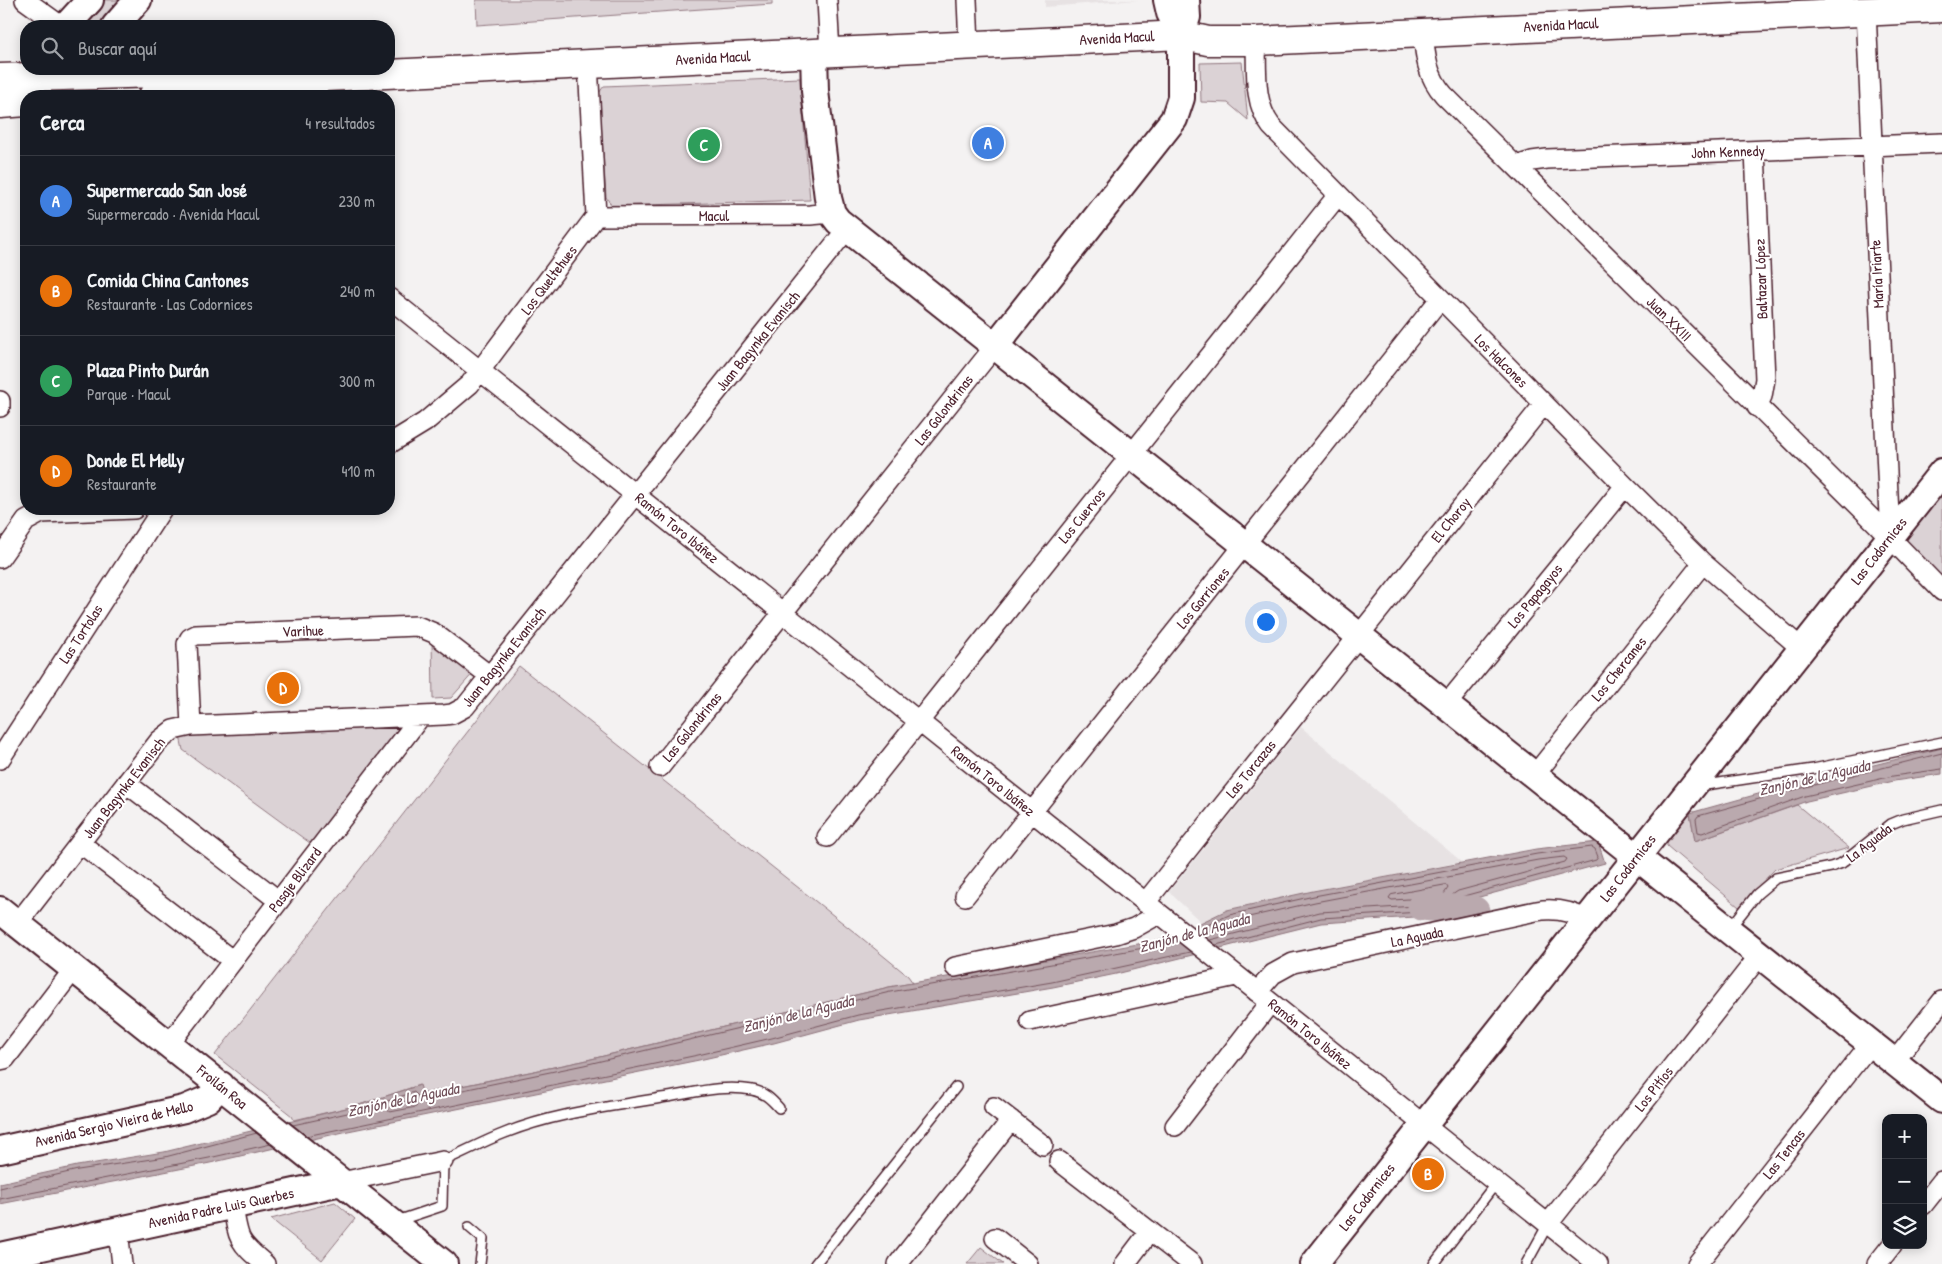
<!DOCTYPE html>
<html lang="es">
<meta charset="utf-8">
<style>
:root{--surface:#171b24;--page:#20242c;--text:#f1f3f6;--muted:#9ea1a6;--line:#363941;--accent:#c8321e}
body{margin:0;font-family:"Patrick Hand",sans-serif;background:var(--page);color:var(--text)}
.controls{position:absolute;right:15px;bottom:15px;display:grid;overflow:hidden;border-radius:10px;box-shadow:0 2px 12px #0003}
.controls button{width:45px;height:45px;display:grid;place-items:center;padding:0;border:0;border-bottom:1px solid var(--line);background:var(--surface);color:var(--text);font:25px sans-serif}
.you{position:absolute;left:1265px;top:621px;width:18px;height:18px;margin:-12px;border:4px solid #fff;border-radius:50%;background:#1a73e8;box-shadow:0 0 0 8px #1a73e833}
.badge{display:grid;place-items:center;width:32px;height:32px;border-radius:50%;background:var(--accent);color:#fff;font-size:16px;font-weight:700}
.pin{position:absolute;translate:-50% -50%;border:2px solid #fff;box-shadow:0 1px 5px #0006}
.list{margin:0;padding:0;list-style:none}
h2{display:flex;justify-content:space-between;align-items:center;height:65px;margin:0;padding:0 20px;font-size:21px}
h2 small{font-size:16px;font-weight:400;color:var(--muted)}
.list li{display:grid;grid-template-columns:32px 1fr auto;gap:15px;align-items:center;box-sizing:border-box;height:90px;padding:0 20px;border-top:1px solid var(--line)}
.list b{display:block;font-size:19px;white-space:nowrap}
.list p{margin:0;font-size:16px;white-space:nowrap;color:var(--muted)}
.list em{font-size:16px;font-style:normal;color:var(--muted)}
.icon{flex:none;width:28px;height:28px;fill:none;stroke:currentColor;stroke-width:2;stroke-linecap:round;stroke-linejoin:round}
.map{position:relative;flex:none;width:1942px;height:1264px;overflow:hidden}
.search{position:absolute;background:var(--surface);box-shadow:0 2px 12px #0003;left:20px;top:20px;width:375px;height:55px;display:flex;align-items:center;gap:12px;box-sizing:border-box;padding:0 18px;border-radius:20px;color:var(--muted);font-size:19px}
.panel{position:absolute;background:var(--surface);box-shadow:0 2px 12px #0003;left:20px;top:90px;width:375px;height:425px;border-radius:20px}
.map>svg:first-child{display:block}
</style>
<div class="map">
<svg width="1942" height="1264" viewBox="0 0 1942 1264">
<rect width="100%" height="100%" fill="#f4f2f2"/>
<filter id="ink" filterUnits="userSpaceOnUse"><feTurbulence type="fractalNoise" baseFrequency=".02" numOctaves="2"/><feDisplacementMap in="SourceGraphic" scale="10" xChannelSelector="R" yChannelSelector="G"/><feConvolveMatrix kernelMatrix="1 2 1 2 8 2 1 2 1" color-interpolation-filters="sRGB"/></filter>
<g filter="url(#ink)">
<path fill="#e7e2e3" d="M1045,0H1138L1045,7Z
M1301,727L1462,862L1313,891L1227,910L1202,923L1169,892Z"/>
<path fill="#dbd2d5" stroke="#927880" d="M100,0H127L104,26H76Z
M476,0H772V4L477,25Z
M1242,62L1248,120L1228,103L1201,102L1200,63Z
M800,78L810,200L612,206L606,197L599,93L604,86Z
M1942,483V582L1905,546V531Z
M432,639L475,671L451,698L433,699Z
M519,666L858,935L908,976L913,983L889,987L583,1061L422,1094L419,1085L359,1105L294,1120L292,1116L215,1055Z
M407,726L314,846L183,750L180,736Z
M1797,805L1849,848L1775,869L1739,907L1667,846V840L1686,814L1690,813L1695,841Z
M335,1202L355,1219L322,1260L271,1219Z
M981,1247L1003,1264H967Z"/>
<path fill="#baa9ae" stroke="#8d727a" d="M1942,748V774L1894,781L1807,801L1695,841L1690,813L1769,791Z
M1598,842L1605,863L1461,902L1462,914L1321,923L1116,974L1053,987L859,1020L774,1043L699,1060L348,1131L210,1163L0,1204V1183L77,1166L164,1152L359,1105L420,1085L423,1094L583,1061L889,987L1167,939L1227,910L1313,891L1536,849Z"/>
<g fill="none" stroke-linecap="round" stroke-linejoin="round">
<path stroke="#77565f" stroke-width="1" d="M1942,753L1770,796L1698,816L1696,819L1698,832L1702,833L1805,796L1893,776L1942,769
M1446,885L1448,888L1442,897L1392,900L1389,898L1391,895Z
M1197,930L1229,915L1314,896L1537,854L1592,847L1595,849L1598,857L1596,860L1460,897L1456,900L1454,910L1321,918L1216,945
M1203,935L1231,921L1315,902L1538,860L1564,857L1567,859L1565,862L1458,891L1452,895L1448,904L1320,912L1210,940
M412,1100L417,1103L416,1107L390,1112L387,1110L389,1107Z
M293,1125L361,1110L414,1092L420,1098H424L584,1065L890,992L1167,944L1176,941
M306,1136L698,1055L772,1038L858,1015L1052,982L1190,952
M0,1188L78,1170L165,1157L257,1133
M0,1199L209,1158L271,1144"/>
<path stroke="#baa9ae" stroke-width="29" d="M1422,906L1475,911"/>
<g stroke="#4a1f2b" stroke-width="12">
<path id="lane" d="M1699,786L1813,769L1942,742
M1730,928L1757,894L1776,878L1831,867L1842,863L1891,824L1903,819L1942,810
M442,1206L443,1161C464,1152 484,1141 505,1133C555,1113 609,1107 661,1098C690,1094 722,1084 752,1090C764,1092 771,1099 779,1108
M397,1221L442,1206
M469,1227L483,1239L480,1264
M815,1264L956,1087
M1434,1264L1496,1183
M1526,1264L1548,1224"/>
</g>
<g stroke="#4a1f2b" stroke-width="22">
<path id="street" d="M25,0L61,26
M827,0L830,52
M967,0L969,45
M1866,11L1890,538
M1423,32C1425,56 1427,76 1444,95L1876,523L1942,591
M1256,41C1257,70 1253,102 1271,126L1625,486L1703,563L1802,649
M1755,151L1765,379L1762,396L1757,407
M1516,166L1532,161L1547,159L1942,143
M596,216L810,215L832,213
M389,298L1598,1264
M0,401V407
M389,444L425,422L470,384L596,216L588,63
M0,558L26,521L41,513L134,509
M1446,705L1625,486
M191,726L187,644L190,638L196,635L417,626L434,633L490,676
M0,759L162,509
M660,767L995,346
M1534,776L1703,563
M126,783L279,901
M827,837L1338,195
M80,843L233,961
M965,896L1440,299
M1145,903L1544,404
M17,924L159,741L173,730L191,726L444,715L452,714L465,707L847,229
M955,967L1116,934L1134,928L1159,914
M1257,992L1273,974L1293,963L1536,911C1554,908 1571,911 1586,920
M1030,1021L1236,976
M169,1044L421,716
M0,1060L5,1059L74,969
M1894,1062L1942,1001
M994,1107L1043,1145
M1175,1126L1270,1003
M1059,1161L1192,1264
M341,1182L443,1161
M1923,1205L1942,1181
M233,1206C238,1239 238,1242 265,1264
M1548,1224L1760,955
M118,1231L122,1264
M995,1238L1028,1264
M898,1264L1011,1120
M1125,1264L1150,1231
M1697,1264L1871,1043
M1877,1264L1892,1245"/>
</g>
<g stroke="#4a1f2b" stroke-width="30">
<path id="secondary" d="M1167,0L1170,13L1181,35
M66,26L90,0
M115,26L138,0
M814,53L815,91L828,198L832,213L838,221L1942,1100
M995,346L1174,119L1181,98V35L1187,17L1186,0
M0,910L444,1264
M0,1150L184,1109L208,1099L221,1085
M0,1256L341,1182
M1314,1264L1942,472"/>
</g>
<g stroke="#4a1f2b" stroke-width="31">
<path id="primary" d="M0,78L157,73L213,77
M153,96L193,91L244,81L1181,35L1208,41H1256L1942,8
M0,104L26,102"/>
</g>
<use href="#lane" stroke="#fff" stroke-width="9"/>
<use href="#street" stroke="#fff" stroke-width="19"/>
<use href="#secondary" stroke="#fff" stroke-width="26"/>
<use href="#primary" stroke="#fff" stroke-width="28"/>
</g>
</g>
<g text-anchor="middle" stroke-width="4" stroke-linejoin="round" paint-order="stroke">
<g font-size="15" fill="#4a1f2b" stroke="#fff">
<text transform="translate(1561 25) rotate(-3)" y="5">Avenida Macul</text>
<text transform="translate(1117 38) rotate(-3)" y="5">Avenida Macul</text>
<text transform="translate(713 58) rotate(-3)" y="5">Avenida Macul</text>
<text transform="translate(1728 152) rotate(-2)" y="5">John Kennedy</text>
<text x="714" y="221">Macul</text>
<text transform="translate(1877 274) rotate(-93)" y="5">María Iriarte</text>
<text transform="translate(1761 279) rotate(-92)" y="5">Baltazar López</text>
<text transform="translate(549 280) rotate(-53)" y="5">Los Queltehues</text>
<text transform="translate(1669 319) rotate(45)" y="5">Juan XXIII</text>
<text transform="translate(758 341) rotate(-51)" y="5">Juan Bagynka Evanisch</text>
<text transform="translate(1501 361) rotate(45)" y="5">Los Halcones</text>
<text transform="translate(944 410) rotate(-52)" y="5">Las Golondrinas</text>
<text transform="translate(1082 516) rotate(-51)" y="5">Los Cuervos</text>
<text transform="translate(1451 520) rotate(-51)" y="5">El Choroy</text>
<text transform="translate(677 528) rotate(39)" y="5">Ramón Toro Ibáñez</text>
<text transform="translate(1879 551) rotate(-52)" y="5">Las Codornices</text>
<text transform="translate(1535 596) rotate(-51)" y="5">Los Papagayos</text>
<text transform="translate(1203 598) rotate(-51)" y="5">Los Gorriones</text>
<text transform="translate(303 631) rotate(-2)" y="5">Varihue</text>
<text transform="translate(81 634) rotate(-57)" y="5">Las Tortolas</text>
<text transform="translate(504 657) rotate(-51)" y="5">Juan Bagynka Evanisch</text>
<text transform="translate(1619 669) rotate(-51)" y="5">Los Chercanes</text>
<text transform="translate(692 727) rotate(-51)" y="5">Las Golondrinas</text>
<text transform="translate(1251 769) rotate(-51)" y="5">Las Torcazas</text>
<text transform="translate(993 781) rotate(39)" y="5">Ramón Toro Ibáñez</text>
<text transform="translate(124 788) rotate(-52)" y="5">Juan Bagynka Evanisch</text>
<text transform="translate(1869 843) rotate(-38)" y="5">La Aguada</text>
<text transform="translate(1628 868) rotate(-52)" y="5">Las Codornices</text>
<text transform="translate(295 880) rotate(-53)" y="5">Pasaje Blizard</text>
<text transform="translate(1417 937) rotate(-12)" y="5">La Aguada</text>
<text transform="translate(1310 1034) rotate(39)" y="5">Ramón Toro Ibáñez</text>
<text transform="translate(222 1087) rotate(39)" y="5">Froilán Roa</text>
<text transform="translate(1654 1089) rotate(-52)" y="5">Los Pitíos</text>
<text transform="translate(114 1124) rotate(-13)" y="5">Avenida Sergio Vieira de Mello</text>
<text transform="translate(1784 1154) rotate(-52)" y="5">Las Tencas</text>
<text transform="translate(1367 1197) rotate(-52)" y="5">Las Codornices</text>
<text transform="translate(221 1208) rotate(-12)" y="5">Avenida Padre Luis Querbes</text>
</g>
<g font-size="16" font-style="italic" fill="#714f59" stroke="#fff">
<text transform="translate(1814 777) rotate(-13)" y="6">Zanjón de la Aguada</text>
<text transform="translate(1194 932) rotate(-15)" y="6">Zanjón de la Aguada</text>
<text transform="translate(798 1013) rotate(-14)" y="6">Zanjón de la Aguada</text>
<text transform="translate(403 1099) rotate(-12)" y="6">Zanjón de la Aguada</text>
</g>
</g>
</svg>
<div class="controls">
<button>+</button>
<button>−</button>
<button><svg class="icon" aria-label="layers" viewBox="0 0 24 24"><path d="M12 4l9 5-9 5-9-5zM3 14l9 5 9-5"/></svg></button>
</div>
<div class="you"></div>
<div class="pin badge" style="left:988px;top:143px;background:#3f7fe0">A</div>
<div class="pin badge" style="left:1428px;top:1174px;background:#e8710a">B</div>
<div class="pin badge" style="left:704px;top:145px;background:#2e9e5b">C</div>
<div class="pin badge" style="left:283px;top:688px;background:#e8710a">D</div>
<div class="search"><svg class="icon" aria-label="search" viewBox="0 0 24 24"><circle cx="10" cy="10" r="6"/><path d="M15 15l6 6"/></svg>Buscar aquí</div>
<section class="panel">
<h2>Cerca<small>4 resultados</small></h2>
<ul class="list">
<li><span class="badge" style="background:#3f7fe0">A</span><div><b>Supermercado San José</b><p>Supermercado · Avenida Macul</p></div><em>230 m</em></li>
<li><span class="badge" style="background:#e8710a">B</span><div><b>Comida China Cantones</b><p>Restaurante · Las Codornices</p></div><em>240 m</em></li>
<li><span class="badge" style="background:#2e9e5b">C</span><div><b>Plaza Pinto Durán</b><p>Parque · Macul</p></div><em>300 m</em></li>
<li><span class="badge" style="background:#e8710a">D</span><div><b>Donde El Melly</b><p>Restaurante</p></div><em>410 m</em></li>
</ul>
</section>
</div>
